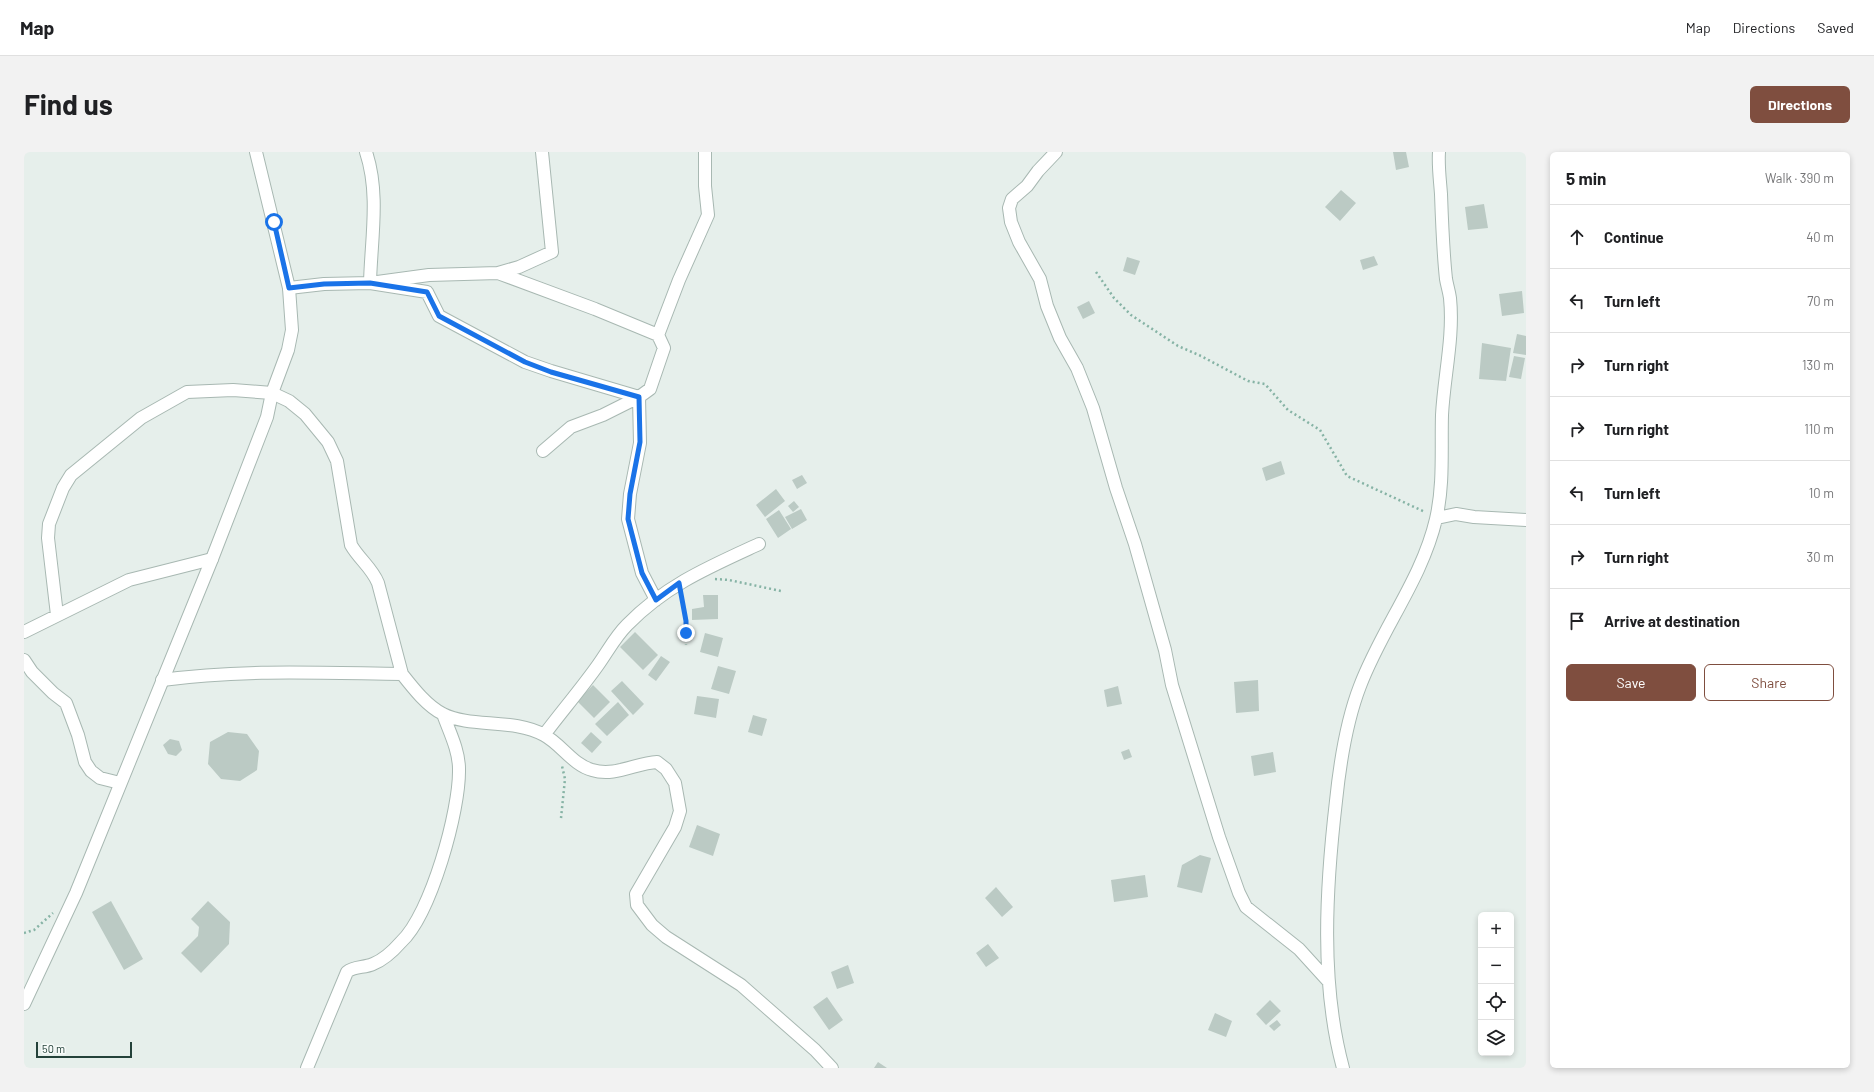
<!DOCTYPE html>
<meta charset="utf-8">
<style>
:root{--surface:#fff;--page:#f2f2f2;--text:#202124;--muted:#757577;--line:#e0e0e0;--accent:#7f4e3f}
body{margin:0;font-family:Barlow,sans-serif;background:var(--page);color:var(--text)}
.controls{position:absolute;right:12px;bottom:12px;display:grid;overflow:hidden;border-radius:6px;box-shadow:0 2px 6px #0003}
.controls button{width:36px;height:36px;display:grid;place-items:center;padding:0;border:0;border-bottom:1px solid var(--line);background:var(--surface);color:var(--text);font:20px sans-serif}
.scale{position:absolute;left:12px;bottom:10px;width:96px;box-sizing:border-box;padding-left:4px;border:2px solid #24423a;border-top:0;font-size:11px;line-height:14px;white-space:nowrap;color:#24423a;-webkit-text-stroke:3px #f7fbf9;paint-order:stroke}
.stop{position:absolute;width:12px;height:12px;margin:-9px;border:3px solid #1a73e8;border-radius:50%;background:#fff}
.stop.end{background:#1a73e8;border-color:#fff;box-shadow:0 1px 4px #0008}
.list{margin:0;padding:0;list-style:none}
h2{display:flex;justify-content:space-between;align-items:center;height:52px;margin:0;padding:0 16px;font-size:17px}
h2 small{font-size:13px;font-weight:400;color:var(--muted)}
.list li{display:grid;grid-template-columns:26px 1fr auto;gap:12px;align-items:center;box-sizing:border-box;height:64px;padding:0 16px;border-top:1px solid var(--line)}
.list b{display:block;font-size:15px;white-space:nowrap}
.list em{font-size:13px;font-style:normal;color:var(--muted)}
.actions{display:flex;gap:8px;padding:12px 16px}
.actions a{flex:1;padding:9px 0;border:1px solid var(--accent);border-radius:6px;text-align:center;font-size:14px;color:var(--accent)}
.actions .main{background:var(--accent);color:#fff}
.icon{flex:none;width:22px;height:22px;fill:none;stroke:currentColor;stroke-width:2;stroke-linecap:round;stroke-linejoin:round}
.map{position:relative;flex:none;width:1502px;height:916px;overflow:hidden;border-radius:6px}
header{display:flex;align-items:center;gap:24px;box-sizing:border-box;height:56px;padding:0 20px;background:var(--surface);border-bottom:1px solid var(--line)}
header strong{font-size:19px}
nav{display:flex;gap:22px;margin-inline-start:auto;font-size:14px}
.intro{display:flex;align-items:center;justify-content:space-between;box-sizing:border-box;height:96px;padding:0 24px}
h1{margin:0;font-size:28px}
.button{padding:10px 18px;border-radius:6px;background:var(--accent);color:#fff;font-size:14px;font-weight:700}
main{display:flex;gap:24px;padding:0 24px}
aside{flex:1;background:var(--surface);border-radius:6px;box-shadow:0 2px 6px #0003}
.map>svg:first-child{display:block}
</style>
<header>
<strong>Map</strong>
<nav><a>Map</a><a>Directions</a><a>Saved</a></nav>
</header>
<div class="intro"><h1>Find us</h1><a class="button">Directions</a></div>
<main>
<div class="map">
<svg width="1502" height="916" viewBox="0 0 1502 916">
<rect width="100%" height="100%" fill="#e6efeb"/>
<path fill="#bbcac4" d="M1369,0H1382L1385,15L1372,18Z
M1317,38L1332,51L1316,69L1301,55Z
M1460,52L1464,76L1444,78L1441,55Z
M1350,104L1354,113L1339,118L1336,108Z
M1103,105L1116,109L1111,123L1099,119Z
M1498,139L1500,161L1478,164L1475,142Z
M1065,149L1071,161L1059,167L1053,155Z
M1493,182L1502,184V203L1489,201Z
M1458,191L1487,196L1482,229L1455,227Z
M1490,204L1501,206L1497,227L1485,225Z
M1257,309L1261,322L1242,329L1238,316Z
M778,323L783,331L773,337L768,328Z
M752,337L761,349L741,365L732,353Z
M770,349L775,355L769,360L764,354Z
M777,357L783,368L768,377L761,365Z
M755,358L767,377L754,386L742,367Z
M679,443H694V467L668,468V457L680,455Z
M611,480L634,503L619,518L596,495Z
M681,481L699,486L694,505L676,500Z
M637,504L646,510L632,529L624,523Z
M694,514L712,519L705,542L687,537Z
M1234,528L1235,559L1212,561L1210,530Z
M598,529L620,552L609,563L587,539Z
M569,533L586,550L570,566L553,549Z
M1094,534L1098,552L1083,555L1080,538Z
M673,544L695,547L692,566L670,562Z
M594,550L605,563L583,584L571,572Z
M729,563L743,567L738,584L724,580Z
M204,580L223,582L235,599L233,618L216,629L197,627L184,612L186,590Z
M567,580L578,590L568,601L557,591Z
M146,587L155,589L158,598L152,604L144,602L139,593Z
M1105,597L1108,605L1100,608L1097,600Z
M1249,600L1252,620L1230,624L1227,604Z
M673,673L696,682L689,704L665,695Z
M1176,703L1187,706L1178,741L1153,735L1158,713Z
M1121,723L1124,745L1090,750L1087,728Z
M972,735L989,755L978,765L961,746Z
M87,749L119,807L100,818L68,760Z
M184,749L206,770L205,792L177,821L157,801L174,784L175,775L167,767Z
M964,792L975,806L962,815L952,801Z
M824,813L830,831L813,837L807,820Z
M803,845L819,868L805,878L789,855Z
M1246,848L1257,859L1242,873L1232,862Z
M1191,861L1208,869L1202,885L1184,878Z
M1253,868L1257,873L1250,879L1245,874Z
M854,910L863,916H850Z"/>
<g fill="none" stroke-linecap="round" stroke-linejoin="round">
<g stroke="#a8b8b2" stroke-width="14">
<path id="minor" d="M342,0C356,42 347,88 346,131L403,140L415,164L501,210L527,219L615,245
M1032,0L1014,19L1003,34L988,47L985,56L987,70L995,90L1016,127L1023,154L1036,186L1053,216L1069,256L1092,336L1111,392L1141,498L1148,533L1195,685L1215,741L1222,755L1275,797L1305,830
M474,121L495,115L528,100L518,0
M265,136L300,132L346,131L405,123L474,121L571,157L634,183
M519,299L547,275L579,263L615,245
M1413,366L1432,362L1450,365L1502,368
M632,448L618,421L604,367L606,342L616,291L615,245L626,237L640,196L634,183L655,128L684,63L681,34V0
M33,463L24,386L25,372L39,336L47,323L117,266L163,240L209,238L248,241L265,249L281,262L304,290L313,309L327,393C335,407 348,416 354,431L378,522C389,536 403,554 419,562C447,576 489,566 520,583C537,592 549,613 568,618C591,625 612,611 633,610L642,617L651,631L656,659L651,675L612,742L613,753L628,773L642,785L717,833L791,898L808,916
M0,480L105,428L188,407
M0,508L8,520L29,541L42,551L54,583L61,610L67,619L76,626L96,631
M138,528C217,517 298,521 378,522
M520,583C538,559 557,537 574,513C584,499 591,485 603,473C642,433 685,415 735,392
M283,916L323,820C330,814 340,816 349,812C359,808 370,798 377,790C407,762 436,658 435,617C435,598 425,579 419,562
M1319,916C1296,831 1302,735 1312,649C1316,610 1322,570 1336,534C1358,476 1398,427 1412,367C1420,333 1417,297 1418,263C1420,224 1430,185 1426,146C1425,139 1423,133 1422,127C1419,99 1418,71 1417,42C1416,28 1414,14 1415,0"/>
</g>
<g stroke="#a8b8b2" stroke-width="14">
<path id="tertiary" d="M0,852L52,741L188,407L243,265L248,241L264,198L268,178L265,136L232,0"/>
</g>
<path stroke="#86b3a5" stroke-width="2.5" stroke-dasharray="2 3" stroke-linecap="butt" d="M1072,120L1090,146L1107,163L1154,194L1177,204L1224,229L1241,232L1264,258L1296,278L1323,324L1401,360
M691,427L705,428L757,439
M657,443L662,469V493
M537,666L541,627L538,614
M0,781L10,778L29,761"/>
<use href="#minor" stroke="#fff" stroke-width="12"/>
<use href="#tertiary" stroke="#fff" stroke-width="12"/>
</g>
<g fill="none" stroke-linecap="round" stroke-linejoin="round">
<path stroke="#1a73e8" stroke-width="5" d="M250,70L265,136L300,132L346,131L403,140L415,164L501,210L527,220L615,245L616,290L606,342L604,367L618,421L632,448L655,431L662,469V481"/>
</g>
</svg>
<div class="controls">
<button>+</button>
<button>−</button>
<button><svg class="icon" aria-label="locate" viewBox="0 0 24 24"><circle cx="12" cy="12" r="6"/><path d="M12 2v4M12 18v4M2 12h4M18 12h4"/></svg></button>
<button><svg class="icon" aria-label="layers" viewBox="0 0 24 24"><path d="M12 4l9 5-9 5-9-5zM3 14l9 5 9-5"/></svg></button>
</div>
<div class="scale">50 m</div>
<div class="stop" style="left:250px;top:70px"></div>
<div class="stop end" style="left:662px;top:481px"></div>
</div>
<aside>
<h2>5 min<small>Walk · 390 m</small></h2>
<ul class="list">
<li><svg class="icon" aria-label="ahead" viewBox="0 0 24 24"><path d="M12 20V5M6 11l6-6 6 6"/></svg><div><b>Continue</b></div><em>40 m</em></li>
<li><svg class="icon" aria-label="left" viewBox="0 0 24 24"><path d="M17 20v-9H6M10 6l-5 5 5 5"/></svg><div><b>Turn left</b></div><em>70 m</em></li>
<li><svg class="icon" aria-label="right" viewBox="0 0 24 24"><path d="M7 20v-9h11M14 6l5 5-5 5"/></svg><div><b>Turn right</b></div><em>130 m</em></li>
<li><svg class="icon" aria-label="right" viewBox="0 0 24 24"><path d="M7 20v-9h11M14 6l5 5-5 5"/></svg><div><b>Turn right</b></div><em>110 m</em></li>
<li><svg class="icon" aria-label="left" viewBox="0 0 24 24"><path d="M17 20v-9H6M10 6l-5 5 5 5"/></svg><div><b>Turn left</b></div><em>10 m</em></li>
<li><svg class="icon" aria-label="right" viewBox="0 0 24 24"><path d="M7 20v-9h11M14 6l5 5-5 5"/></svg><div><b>Turn right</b></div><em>30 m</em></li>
<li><svg class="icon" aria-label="arrive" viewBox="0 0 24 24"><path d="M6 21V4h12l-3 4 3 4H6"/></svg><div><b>Arrive at destination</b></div></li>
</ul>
<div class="actions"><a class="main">Save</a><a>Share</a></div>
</aside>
</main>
